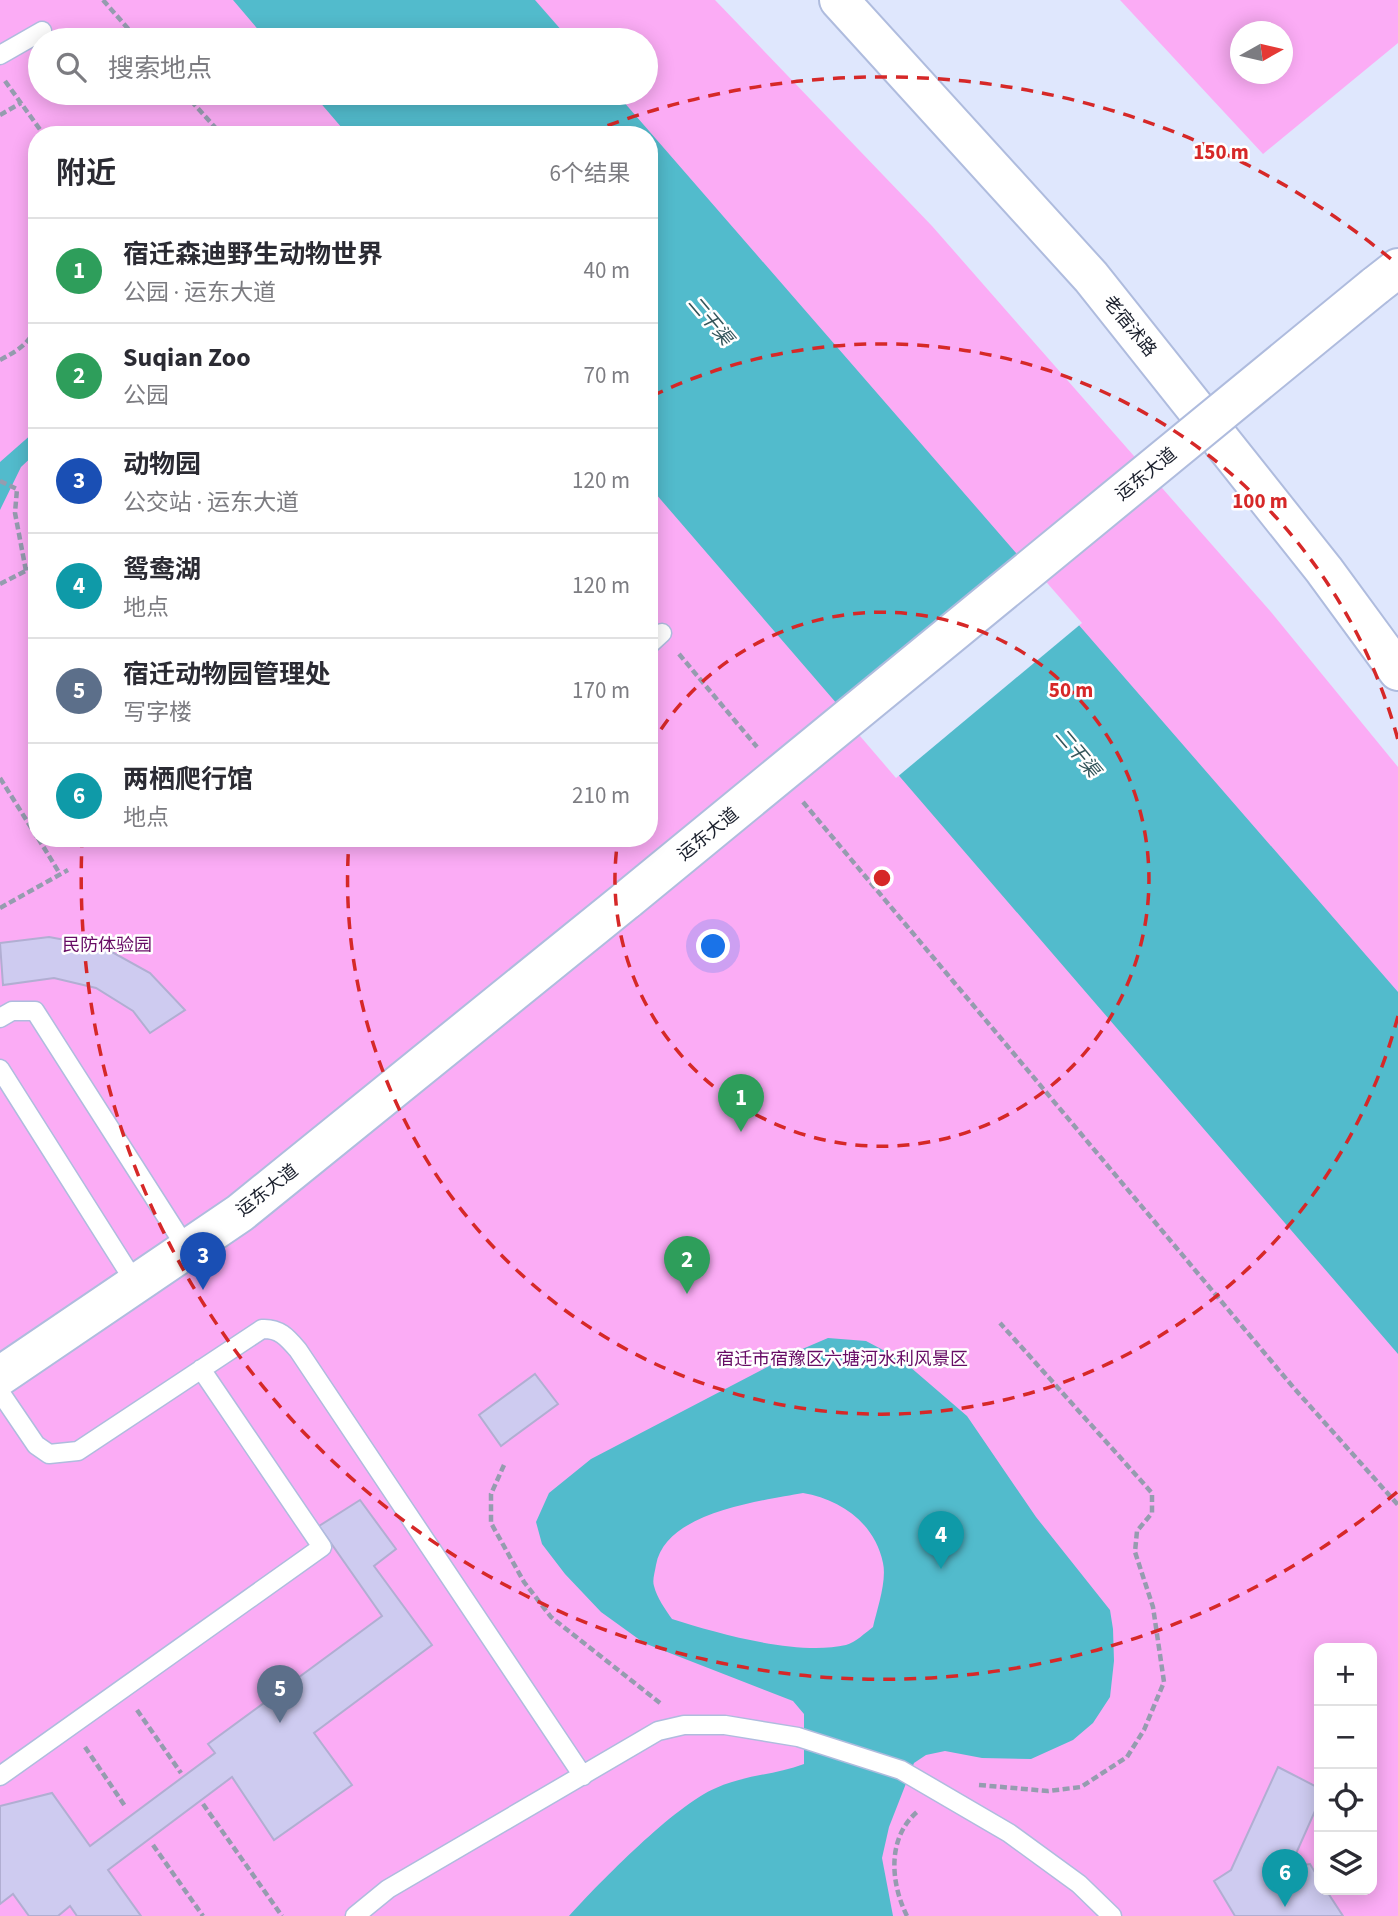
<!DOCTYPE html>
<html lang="zh">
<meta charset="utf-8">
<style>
:root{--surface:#fff;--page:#f7f7f7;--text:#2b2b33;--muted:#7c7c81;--line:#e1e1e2;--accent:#856801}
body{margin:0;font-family:"Source Sans 3","Noto Sans SC",sans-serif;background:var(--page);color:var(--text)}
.controls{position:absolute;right:21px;bottom:21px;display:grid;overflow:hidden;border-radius:14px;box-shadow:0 4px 18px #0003}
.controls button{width:63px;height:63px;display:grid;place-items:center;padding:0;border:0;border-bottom:2px solid var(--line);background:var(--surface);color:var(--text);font:35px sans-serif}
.compass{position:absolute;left:1230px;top:21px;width:63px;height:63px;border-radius:50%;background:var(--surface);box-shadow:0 4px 18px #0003;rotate:82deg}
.you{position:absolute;left:714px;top:947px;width:24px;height:24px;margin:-18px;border:5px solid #fff;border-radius:50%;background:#1a73e8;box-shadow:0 0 0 10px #1a73e833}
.badge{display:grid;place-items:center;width:46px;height:46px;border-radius:50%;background:var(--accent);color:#fff;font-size:23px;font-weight:700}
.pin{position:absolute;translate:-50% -58px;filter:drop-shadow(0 2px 4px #0008)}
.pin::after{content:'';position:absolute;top:37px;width:24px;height:21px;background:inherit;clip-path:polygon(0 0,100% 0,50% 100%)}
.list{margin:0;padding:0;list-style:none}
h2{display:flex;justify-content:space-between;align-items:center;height:91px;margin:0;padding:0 28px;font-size:30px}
h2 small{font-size:23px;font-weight:400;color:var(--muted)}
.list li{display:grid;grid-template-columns:46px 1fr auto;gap:21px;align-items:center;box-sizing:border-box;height:105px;padding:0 28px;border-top:2px solid var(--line)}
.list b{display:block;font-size:26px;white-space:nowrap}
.list p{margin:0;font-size:23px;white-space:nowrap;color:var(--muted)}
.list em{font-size:23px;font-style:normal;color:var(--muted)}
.icon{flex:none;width:38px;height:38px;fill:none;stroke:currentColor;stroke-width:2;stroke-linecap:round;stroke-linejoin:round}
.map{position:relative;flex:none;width:1398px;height:1916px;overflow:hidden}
.search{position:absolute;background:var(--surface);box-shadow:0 4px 18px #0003;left:28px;top:28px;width:630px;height:77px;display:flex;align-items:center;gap:18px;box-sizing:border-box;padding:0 24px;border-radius:38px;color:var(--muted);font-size:26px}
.panel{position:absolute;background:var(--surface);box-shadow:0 4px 18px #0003;left:28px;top:126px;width:630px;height:721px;border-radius:28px}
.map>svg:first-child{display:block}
</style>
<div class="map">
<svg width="1398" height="1916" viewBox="0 0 1398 1916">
<rect width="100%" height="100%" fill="#dfe7fd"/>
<path fill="#fbacf5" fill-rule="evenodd" d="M0,0H715L932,226L1271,612L1398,767V1916H0ZM40,40H646V93H40ZM37,135H649V838H37ZM1319,1648H1372V1890H1319Z
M1120,0H1398V43L1263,154ZM1240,32H1282V74H1240Z"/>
<path fill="#52bbcc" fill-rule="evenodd" d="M233,0H535L570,40H267Z
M312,93H616L1398,992V1354L649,486V135H348Z
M37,398V452L21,467L0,510V462L33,433V408Z
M828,1338L866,1341L902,1360L967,1416L1036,1517L1110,1610L1113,1629L1114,1661L1110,1697L1093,1723L1073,1740L1031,1759L982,1758L945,1751L926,1755L914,1763L889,1827L882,1858L893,1916H569C600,1882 675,1805 716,1788C744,1775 775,1775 804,1764V1714L793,1701L644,1643L601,1612L565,1574L542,1544L536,1522L549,1493L591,1459L800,1350ZM803,1493C840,1499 875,1523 883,1563C887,1581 877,1609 873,1627C866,1632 855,1643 846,1645C798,1656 719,1634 672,1619C665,1609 657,1598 654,1586C652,1580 655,1572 656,1565C665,1512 761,1501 803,1493Z"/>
<path fill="#dfe7fd" d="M1028,561L1082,623L896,778L842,715Z"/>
<path fill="#cecbf0" stroke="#b1aed2" stroke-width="2" d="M49,937L103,947L150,973L185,1010L150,1033L133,1011L96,988L54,978L3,985L0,943Z
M535,1374L558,1404L501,1446L479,1415Z
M360,1500L396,1549L374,1566L432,1645L314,1733L352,1785L274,1840L232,1777L108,1870L141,1916H77L70,1906L58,1916H29L13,1894L0,1904V1806L52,1793L90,1846L215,1753L208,1744L382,1616L319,1526Z
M1278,1767L1319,1788V1802L1290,1867L1310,1864L1319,1879V1890H1326L1343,1916H1235L1214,1881L1231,1870Z"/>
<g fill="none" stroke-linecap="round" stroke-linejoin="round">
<g stroke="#afbcde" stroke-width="21">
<path id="service" d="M0,55L42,31
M649,645L662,633
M0,1018L12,1011H35L187,1249
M0,1069L136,1284
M0,1392L36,1445L49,1454L78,1451L262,1329C279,1328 287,1337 298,1350L583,1776
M0,1776L322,1547L201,1369
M355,1916L388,1889L658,1731L684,1725H725L798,1737L901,1770L1009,1833L1079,1884L1112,1916"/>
</g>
<g stroke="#afbcde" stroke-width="42">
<path id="secondary" d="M839,0L1091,277L1324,570L1398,671
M1375,286L1398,268
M0,1376L240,1213L628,899"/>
</g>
<path stroke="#959caf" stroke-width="4.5" stroke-dasharray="7 3.5" stroke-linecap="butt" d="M103,0L138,40
M5,81L44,135
M184,93L222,135
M0,115L21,103
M0,360C17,351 29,344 37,326
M0,481L17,489L15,513L26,571
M0,584L37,565
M679,654L757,747
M0,778L37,837
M803,802L1293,1387L1398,1505
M38,838L60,874
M0,908L68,870
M504,1465L491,1494V1523L524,1582L551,1617L660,1703
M137,1710L181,1773
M85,1747L125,1806
M979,1785L1048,1791L1081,1787L1127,1757L1144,1730L1164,1682L1153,1607L1135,1552L1137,1531L1152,1513V1493L1000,1323
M203,1804L282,1916
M153,1845L203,1916
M907,1916C890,1882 887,1837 918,1811"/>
<use href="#service" stroke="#fff" stroke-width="18"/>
<use href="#secondary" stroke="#fff" stroke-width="38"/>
<g stroke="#afbcde" stroke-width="42" stroke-linecap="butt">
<path id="secondary-bridge" d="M628,899L1375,286"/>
</g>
<use href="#secondary-bridge" stroke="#fff" stroke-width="38"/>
</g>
<g fill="none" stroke="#d62828" stroke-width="3.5" stroke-dasharray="12 9">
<path d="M650 747A267 267 0 1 1 618 839"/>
<path d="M1398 1016A534 534 0 0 1 349 841M652 396A534 534 0 0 1 1398 740"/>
<path d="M1397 1492A801 801 0 0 1 82 843M588 133A801 801 0 0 1 1397 264"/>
</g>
<g text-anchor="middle" stroke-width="5" stroke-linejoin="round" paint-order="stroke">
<g font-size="18" fill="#191e2b" stroke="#fff">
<text transform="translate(1130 326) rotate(51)" y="6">老宿沭路</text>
<text transform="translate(1146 474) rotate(-39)" y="6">运东大道</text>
<text transform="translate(708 834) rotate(-39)" y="6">运东大道</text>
<text transform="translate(267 1190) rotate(-38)" y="6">运东大道</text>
</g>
<g font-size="18" fill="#670c65" stroke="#fff">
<text x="107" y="951">民防体验园</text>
<text x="842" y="1365">宿迁市宿豫区六塘河水利风景区</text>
</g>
<g font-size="19" font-style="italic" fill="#35565b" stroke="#fff">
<text transform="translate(711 320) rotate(50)" y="7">二干渠</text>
<text transform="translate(1078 752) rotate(50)" y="7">二干渠</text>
</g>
</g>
<circle cx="882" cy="878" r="10" fill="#d62828" stroke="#fff" stroke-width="3.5"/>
<g font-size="21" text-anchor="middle" font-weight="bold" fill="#d62828" stroke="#fff" stroke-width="5" stroke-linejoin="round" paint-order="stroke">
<text x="1221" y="159">150 m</text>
<text x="1260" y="508">100 m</text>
<text x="1071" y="697">50 m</text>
</g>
</svg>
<div class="controls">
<button>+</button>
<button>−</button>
<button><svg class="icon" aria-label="locate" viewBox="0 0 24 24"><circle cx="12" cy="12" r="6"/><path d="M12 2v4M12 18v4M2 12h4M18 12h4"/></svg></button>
<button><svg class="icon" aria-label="layers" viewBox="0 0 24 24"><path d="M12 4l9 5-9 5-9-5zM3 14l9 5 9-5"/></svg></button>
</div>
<svg class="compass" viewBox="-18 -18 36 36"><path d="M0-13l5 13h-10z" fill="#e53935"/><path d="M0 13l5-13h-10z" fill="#7c7c81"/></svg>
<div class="you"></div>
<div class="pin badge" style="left:741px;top:1132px;background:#2e9e5b">1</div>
<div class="pin badge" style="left:687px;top:1294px;background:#2e9e5b">2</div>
<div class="pin badge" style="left:203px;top:1290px;background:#1a4fb4">3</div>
<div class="pin badge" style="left:941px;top:1569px;background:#0f9aa8">4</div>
<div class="pin badge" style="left:280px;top:1723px;background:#5c6f8a">5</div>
<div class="pin badge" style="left:1285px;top:1907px;background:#0f9aa8">6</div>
<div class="search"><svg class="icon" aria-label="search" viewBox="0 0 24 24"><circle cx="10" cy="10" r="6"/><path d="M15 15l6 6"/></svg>搜索地点</div>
<section class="panel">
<h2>附近<small>6个结果</small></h2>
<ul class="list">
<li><span class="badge" style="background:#2e9e5b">1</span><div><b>宿迁森迪野生动物世界</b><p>公园 · 运东大道</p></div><em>40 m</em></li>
<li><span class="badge" style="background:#2e9e5b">2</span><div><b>Suqian Zoo</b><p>公园</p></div><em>70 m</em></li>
<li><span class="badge" style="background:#1a4fb4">3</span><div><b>动物园</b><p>公交站 · 运东大道</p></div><em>120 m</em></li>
<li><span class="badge" style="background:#0f9aa8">4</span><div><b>鸳鸯湖</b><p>地点</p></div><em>120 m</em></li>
<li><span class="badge" style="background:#5c6f8a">5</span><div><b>宿迁动物园管理处</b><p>写字楼</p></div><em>170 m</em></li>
<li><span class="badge" style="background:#0f9aa8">6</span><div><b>两栖爬行馆</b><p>地点</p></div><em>210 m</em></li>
</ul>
</section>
</div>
